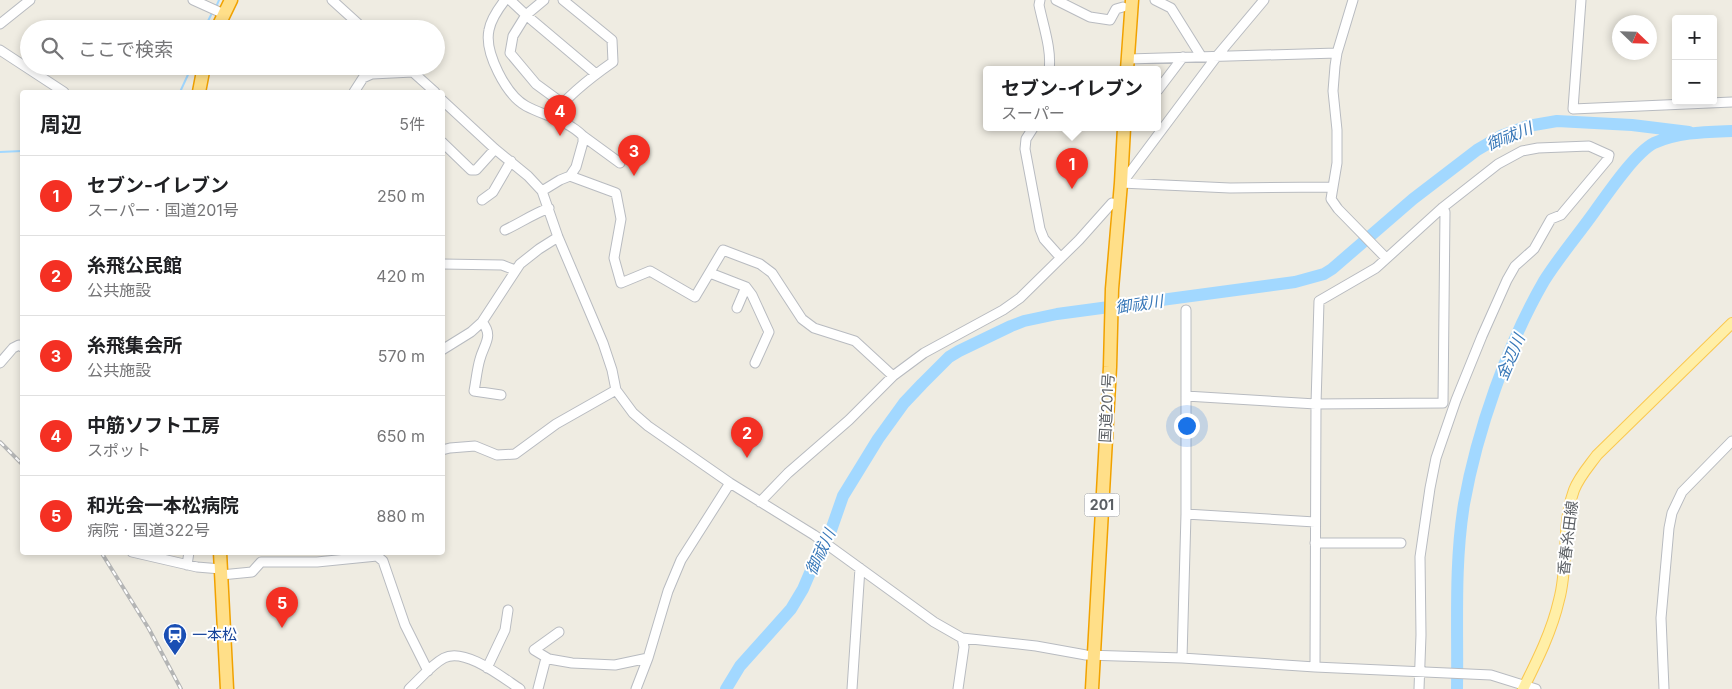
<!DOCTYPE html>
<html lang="ja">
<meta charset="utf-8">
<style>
:root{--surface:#fff;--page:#f2f2f2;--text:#202124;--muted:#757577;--line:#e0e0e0;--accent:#f43023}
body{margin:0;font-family:Inter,"Noto Sans JP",sans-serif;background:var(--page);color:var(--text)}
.controls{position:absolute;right:15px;top:15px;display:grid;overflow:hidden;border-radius:5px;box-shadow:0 2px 8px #0003}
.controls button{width:45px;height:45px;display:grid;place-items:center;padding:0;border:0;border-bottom:1px solid var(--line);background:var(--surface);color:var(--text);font:25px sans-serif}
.compass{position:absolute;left:1612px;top:15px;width:45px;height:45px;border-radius:50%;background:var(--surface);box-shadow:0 2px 8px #0003;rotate:113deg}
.you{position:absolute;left:1186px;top:425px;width:18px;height:18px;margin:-12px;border:4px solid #fff;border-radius:50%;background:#1a73e8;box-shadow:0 0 0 8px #1a73e833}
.badge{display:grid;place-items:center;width:32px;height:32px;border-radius:50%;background:var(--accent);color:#fff;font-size:16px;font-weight:700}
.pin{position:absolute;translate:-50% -41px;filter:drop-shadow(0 1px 2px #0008)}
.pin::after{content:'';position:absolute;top:26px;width:18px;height:15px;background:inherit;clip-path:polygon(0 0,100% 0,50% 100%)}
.popup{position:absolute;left:983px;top:66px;width:178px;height:65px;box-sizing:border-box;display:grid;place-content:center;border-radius:5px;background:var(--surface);filter:drop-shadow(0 1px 4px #0005);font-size:16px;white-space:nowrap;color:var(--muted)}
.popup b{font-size:19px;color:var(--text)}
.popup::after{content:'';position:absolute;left:50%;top:100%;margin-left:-10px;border:10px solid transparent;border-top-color:var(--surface)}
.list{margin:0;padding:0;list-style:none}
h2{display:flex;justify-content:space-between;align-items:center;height:65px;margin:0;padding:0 20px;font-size:21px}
h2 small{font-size:16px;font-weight:400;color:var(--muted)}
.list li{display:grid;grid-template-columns:32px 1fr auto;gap:15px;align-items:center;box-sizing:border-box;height:80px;padding:0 20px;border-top:1px solid var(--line)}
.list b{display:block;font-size:19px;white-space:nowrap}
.list p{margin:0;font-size:16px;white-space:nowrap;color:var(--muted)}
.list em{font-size:16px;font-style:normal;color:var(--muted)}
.icon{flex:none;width:28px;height:28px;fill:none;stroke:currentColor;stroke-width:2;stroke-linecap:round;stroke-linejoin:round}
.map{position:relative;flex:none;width:1732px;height:689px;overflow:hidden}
.search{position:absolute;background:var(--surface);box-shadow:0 2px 8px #0003;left:20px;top:20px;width:425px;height:55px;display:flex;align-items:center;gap:12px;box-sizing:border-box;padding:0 18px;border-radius:28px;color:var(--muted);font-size:19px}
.panel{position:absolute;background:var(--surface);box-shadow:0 2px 8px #0003;left:20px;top:90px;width:425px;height:465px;border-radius:5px}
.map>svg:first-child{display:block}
</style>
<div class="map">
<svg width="1732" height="689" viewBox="0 0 1732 689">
<rect width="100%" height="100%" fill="#efece2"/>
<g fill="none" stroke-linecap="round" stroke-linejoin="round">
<path stroke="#a2d8ff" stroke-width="2" d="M216,7L219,0
M204,29L212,13
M180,92L192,66
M0,152L22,151"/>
<path stroke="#a2d8ff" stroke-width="12" d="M726,689L740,666L791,609L803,589L821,547L829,536L843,496L878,439L904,403L922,384L949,357L959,351L1011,326L1024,321L1057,314L1295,282L1324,274L1332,269L1413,199L1477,150L1501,136L1528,126L1557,121L1632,125L1689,132
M1457,689C1458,627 1454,566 1464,504C1477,431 1507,345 1544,281C1559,257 1578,235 1595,211C1608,193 1635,153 1654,143C1679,132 1706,132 1732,131"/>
<g stroke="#b8bbc0" stroke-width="11">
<path id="minor" d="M193,0L224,14
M332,0L364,29
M505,0C498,9 491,19 489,30C484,52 506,95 526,106C545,116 567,120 583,136V142L576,167L570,176L560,180L542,191
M510,0L526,15L544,0
M1040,0L1039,5C1043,25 1052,50 1049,70
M1056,0L1090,17L1110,20L1116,9L1123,7
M1155,0L1171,8L1201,56
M1353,0L1337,53L1335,66L1333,91L1337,130V163L1331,199L1338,209L1386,258
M1581,0L1573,109L1732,102
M0,24L30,0
M0,50L64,92
M1128,59L1337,53
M406,66L435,92
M1158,90L1183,57
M354,92L363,78L372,74L413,72
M442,100L495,149L528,176L542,191L558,237L603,343L612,370L616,390L633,413L648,426L730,483L814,535L934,622L962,638L1036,646L1086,655L1182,658L1315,667L1491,675L1536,689
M562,103L536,84L510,53L513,36L526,15L596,74
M552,116C568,95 590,78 613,62L612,40L563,0
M1033,128L1026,139L1025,149L1040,229L1044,239L1061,258
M583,136L620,163
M442,142L471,170H476L495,149
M570,176L616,193L621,219L614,258L621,283L650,271L695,297L723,250L760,264L772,273L802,319L814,328L855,341L893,376
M1121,183L1230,188L1332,187
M1122,183L1217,56L1264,0
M482,200L493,192L511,161
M505,230C520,223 533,214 549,208
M442,264L502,265L515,270
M710,273L746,287L752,295L769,332L755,363
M737,308L746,287
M482,322C494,336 484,344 480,359C477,369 476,381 474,391L501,395
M442,350L471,332L482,322L520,264L539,249L558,237
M0,363L13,348L19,345L22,347
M1186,396L1316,404L1443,403L1445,212L1442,208
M442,450L450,448L475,446L497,455L515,454L556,424L616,390
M760,502L788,473L849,420L893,376L924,353L1003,310L1020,298L1079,240L1112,203
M1186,514L1315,522
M1315,543H1401
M132,552L197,567L221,569
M187,565L189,552
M221,575L252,572L261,562H317L377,556L383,561L405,625L428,671
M1182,658L1186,514V310
M549,659L534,650L559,632
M1315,667L1316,404L1319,301L1376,268L1442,208L1498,164L1522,151L1538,148L1589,146L1609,155L1608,159L1561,215L1551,219L1534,249L1515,266L1507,280L1482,336L1456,400L1436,458L1430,488L1420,557L1421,635L1419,689
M487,668L505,630L508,610
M409,689C420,679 431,665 444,658C465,647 503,678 520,689
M538,689L545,662L549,659L572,663L615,665L648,658
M636,689L648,658L668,591L681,560L730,483
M852,689L860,568
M958,689L964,647L962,638
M1664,689L1661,618L1669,528L1672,513L1682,492L1732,441"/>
</g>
<g stroke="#fac850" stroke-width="12">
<path id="major" d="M1523,689C1537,661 1552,631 1559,600C1569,564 1561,525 1574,490C1579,477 1589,466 1597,455L1732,323"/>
</g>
<g stroke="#f1a200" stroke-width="15">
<path id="highway" d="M217,29L231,0
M1127,70L1132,0
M199,92L204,66
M220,552L227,689
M1092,689L1110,367L1112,289L1121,183L1124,128"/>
</g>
<use href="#minor" stroke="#fff" stroke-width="9"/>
<use href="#major" stroke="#ffefa7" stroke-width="10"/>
<use href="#highway" stroke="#ffdf89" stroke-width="12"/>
<g stroke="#b4b5b5" stroke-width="4">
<path id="rail" d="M0,442L22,464
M101,552L149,629L181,689"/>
</g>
<use href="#rail" stroke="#fff" stroke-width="2" stroke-dasharray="5.5" stroke-linecap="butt"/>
</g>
<defs>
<g id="station-pin" transform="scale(1.25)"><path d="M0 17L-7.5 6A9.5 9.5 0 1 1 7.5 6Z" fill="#1a4fb4" stroke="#fff"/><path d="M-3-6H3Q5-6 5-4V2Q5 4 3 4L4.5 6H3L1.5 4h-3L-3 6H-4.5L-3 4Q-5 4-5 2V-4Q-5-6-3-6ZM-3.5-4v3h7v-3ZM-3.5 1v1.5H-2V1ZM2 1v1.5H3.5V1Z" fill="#fff"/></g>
</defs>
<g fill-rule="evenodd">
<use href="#station-pin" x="175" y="635"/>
</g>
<g text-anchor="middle" stroke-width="4" stroke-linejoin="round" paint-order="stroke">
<rect fill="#fff" stroke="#8c8f92" stroke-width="1" x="1084.5" y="493.5" width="35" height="23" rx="4"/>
<g font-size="14" font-weight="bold" fill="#5b5f64">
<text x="1102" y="510">201</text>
</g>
<g font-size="15" fill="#5b5f64" stroke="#fff">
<text transform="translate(1107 408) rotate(-87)" y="5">国道201号</text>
<text transform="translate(1568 538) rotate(-83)" y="5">香春糸田線</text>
</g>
<g font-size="15" fill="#164399" stroke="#fff" text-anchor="start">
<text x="192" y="640">一本松</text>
</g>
<g font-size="16" font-style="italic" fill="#3878b8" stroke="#fff">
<text transform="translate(1509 136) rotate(-22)" y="6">御祓川</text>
<text transform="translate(1139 304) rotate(-8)" y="6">御祓川</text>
<text transform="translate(1510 357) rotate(-67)" y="6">金辺川</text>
<text transform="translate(820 552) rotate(-65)" y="6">御祓川</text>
</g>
</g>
</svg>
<div class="controls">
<button>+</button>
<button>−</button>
</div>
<svg class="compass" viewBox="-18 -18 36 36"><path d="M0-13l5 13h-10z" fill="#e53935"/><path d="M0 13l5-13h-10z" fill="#757577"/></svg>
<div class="you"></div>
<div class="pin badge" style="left:1072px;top:189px">1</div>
<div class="popup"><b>セブン-イレブン</b>スーパー</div>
<div class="pin badge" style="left:747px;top:458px">2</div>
<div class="pin badge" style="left:634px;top:176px">3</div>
<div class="pin badge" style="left:560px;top:136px">4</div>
<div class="pin badge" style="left:282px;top:628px">5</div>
<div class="search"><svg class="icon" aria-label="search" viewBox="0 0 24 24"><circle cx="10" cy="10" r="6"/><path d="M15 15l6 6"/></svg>ここで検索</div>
<section class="panel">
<h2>周辺<small>5件</small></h2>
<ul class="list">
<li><span class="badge">1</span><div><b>セブン-イレブン</b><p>スーパー · 国道201号</p></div><em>250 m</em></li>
<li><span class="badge">2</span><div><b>糸飛公民館</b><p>公共施設</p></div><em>420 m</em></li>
<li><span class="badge">3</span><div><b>糸飛集会所</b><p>公共施設</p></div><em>570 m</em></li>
<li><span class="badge">4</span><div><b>中筋ソフト工房</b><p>スポット</p></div><em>650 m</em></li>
<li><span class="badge">5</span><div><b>和光会一本松病院</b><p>病院 · 国道322号</p></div><em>880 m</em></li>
</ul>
</section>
</div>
